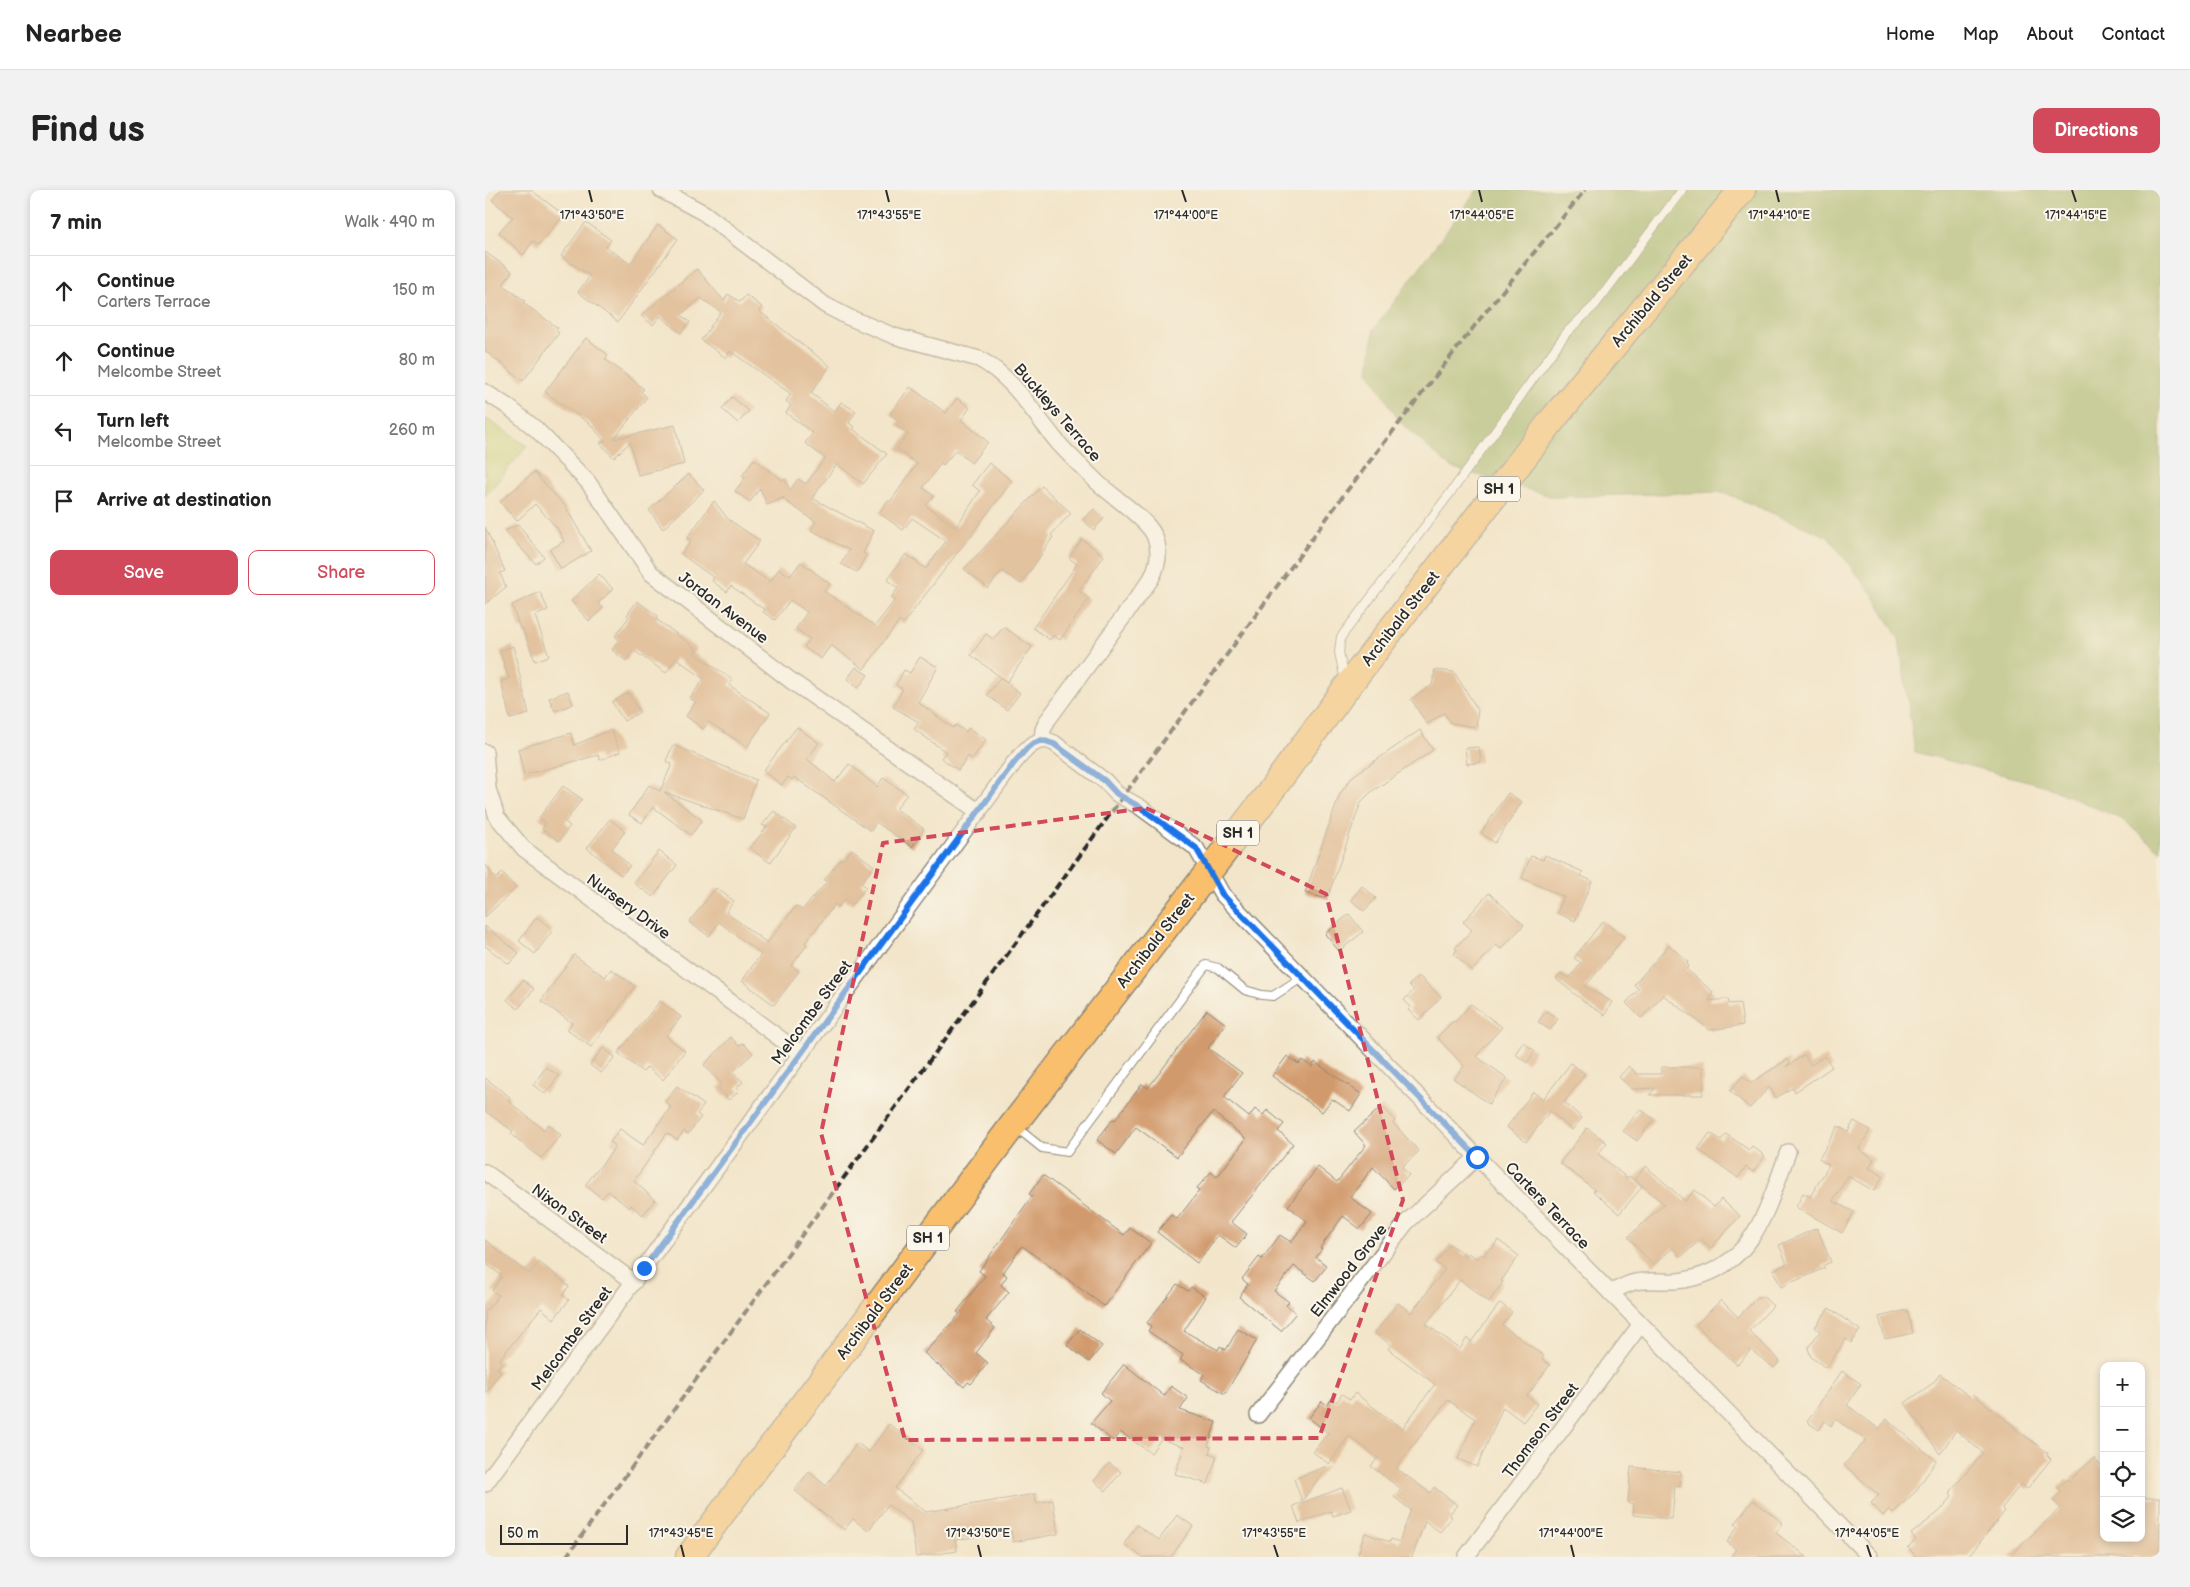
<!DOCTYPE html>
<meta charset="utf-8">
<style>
:root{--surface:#fff;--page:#f2f2f2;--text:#222;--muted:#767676;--line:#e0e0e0;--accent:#d1495b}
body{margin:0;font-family:"Balsamiq Sans",sans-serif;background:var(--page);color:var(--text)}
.controls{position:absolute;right:15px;bottom:15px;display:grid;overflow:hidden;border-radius:10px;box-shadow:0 2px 8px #0003}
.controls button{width:45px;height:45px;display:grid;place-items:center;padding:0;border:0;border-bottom:1px solid var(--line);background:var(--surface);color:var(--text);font:25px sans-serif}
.scale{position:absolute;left:15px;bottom:12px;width:128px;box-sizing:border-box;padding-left:5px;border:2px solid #2b2b2b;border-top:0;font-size:14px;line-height:18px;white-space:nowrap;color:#2b2b2b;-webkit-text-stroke:4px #fbf7ec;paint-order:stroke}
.stop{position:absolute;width:15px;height:15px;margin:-11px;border:4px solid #1a73e8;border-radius:50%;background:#fff}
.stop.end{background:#1a73e8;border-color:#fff;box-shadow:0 1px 5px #0008}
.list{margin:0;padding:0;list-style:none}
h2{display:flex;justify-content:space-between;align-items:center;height:65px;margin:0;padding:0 20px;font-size:21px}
h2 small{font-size:16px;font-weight:400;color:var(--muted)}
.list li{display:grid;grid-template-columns:32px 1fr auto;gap:15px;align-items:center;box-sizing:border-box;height:70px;padding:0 20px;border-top:1px solid var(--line)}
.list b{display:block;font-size:19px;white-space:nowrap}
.list p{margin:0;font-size:16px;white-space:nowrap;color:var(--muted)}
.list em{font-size:16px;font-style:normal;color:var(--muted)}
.actions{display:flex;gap:10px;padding:15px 20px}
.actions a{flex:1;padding:11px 0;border:1px solid var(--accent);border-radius:10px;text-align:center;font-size:18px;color:var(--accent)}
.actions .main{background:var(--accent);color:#fff}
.icon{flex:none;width:28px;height:28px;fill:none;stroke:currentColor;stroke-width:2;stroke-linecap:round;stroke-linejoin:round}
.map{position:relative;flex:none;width:1675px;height:1367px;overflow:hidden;border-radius:10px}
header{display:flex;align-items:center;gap:30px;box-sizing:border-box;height:70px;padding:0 25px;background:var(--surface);border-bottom:1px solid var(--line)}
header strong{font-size:24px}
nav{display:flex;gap:28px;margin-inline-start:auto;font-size:18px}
.intro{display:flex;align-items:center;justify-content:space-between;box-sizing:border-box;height:120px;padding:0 30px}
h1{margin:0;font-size:35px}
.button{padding:12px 22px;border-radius:10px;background:var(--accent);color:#fff;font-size:18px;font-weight:700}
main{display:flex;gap:30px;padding:0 30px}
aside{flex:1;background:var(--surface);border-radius:10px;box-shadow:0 2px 8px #0003}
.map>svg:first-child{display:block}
</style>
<header>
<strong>Nearbee</strong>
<nav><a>Home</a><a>Map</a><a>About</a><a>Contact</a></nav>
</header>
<div class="intro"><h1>Find us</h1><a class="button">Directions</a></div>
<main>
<aside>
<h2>7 min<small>Walk · 490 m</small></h2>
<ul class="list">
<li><svg class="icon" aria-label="ahead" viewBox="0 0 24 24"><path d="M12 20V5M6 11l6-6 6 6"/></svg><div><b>Continue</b><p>Carters Terrace</p></div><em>150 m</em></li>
<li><svg class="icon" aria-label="ahead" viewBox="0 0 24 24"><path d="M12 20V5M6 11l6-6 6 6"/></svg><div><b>Continue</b><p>Melcombe Street</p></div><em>80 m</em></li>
<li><svg class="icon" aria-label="left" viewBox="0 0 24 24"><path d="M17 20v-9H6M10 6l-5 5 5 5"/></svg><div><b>Turn left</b><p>Melcombe Street</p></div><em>260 m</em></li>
<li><svg class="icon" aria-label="arrive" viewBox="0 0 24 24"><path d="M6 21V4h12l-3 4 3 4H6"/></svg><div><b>Arrive at destination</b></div></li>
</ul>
<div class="actions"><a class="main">Save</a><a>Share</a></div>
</aside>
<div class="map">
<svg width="1675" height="1367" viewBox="0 0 1675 1367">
<rect width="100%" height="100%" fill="#fbf7ec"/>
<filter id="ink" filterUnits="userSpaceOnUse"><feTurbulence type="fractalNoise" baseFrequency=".02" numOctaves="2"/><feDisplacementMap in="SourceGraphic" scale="10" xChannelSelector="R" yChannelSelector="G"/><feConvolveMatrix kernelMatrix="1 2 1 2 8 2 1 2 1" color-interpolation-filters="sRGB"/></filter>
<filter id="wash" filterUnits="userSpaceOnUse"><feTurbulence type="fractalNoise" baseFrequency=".0096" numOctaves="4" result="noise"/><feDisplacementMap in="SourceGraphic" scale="20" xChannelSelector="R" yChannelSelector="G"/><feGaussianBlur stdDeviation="1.12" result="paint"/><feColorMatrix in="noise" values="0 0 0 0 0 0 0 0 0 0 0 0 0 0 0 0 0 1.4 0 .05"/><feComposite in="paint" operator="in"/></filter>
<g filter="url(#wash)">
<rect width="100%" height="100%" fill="#f2e5ca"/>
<path fill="#bfcd70" stroke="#757c4e" d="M0,228L42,256L0,306Z"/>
<path fill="#97b062" stroke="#616e46" d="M992,0H1675V661L1639,630L1558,595L1430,562L1414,449L1388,405L1343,347L1238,302L1069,307L965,277L914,231L884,181L889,139Z"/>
<g id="blocks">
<path fill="#d19a6c" d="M15,0H46L79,25L53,55L48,51L38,65L14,42L28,27L7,10Z
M101,32L126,50L121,57L145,74L173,35L193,49L133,132L93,102L105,86L76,66Z
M0,62L27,81L18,95L40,111L38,113L73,138L71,141L74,143L38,191L0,161Z
M212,79L239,111L243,104L255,112L261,105L277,117L274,121L345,176L326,203L350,222L356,212L371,221L364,233L370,237L368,239L402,264L378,294L352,274L327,308L389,341L378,363L381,365L372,382L356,374L364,360L326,340L331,332L298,309L300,307L282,315L275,298L265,312L250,301L260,288L257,286L269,269L297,290L300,289L305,300L313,289L321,294L340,268L320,253L328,243L301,223L306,215L301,211L306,204L245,161L241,168L216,150L236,122L216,108L196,125L205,132L196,143L175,126L168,135L156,126Z
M101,148L123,165L120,169L159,199L156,202L162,207L129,249L190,235L199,274L153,285L145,252L129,268L115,253L120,251L105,234L60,202Z
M425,197L461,223L472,208L485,218L476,230L503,252L486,273L471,260L458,275L456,273L438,298L449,306L441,316L471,337L495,301L487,295L504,273L527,291L418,434L414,431L379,479L346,455L336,469L319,457L325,449L311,439L322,422L305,410L290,430L278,422L280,420L246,396L242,402L227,391L229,388L196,364L206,351L202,348L229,311L243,329L275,351L258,374L285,392L294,379L305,386L316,372L345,394L339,401L390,436L410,410L406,408L413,398L402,390L421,364L441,379L461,351L427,328L418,340L394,323L403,310L405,312L432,274L412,259L423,244L411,235L414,231L405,224Z
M247,207L264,221L253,233L237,219Z
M49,282L80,316L106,361L76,379L65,360L79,351L72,338L50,314L32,331L15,312Z
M204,284L219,300L178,339L164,320Z
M557,296L586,323L566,345L568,347L536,394L517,381L503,398L479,379Z
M609,319L619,328L609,340L598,330Z
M33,335L59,367L51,374L20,341Z
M0,337L20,381L15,383L21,397L0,414Z
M597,349L619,366L594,401L604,409L575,450L568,445L565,450L548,438L592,374L584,368Z
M114,384L128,399L113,413L118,418L104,431L86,411Z
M55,402L63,420L50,426L64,466L50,471L38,439H35L27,415Z
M152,411L173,426L171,429L212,459L209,463L248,490L244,495L285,523L262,557L224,532L218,539L201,526L211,512L205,508L219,489L191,468L181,483L148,460L141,471L127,460L134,450L130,446L144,427L142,425Z
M519,437L547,457L522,492L486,465L501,444L508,449Z
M28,456L44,524L25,529L16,491L24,489L15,461Z
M435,467L453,477L433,512L468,538L471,535L481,542L484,538L501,550L487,569L483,566L473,580L456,568L461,562L429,539L434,532L408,517L418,499L411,495L419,480L425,483Z
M371,477L383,485L373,498L362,489Z
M950,480L969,482L993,520L991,537L966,533L959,523L942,534L926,509L947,495Z
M515,488L535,503L522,520L502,505Z
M83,501L88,514L70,521L64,508Z
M143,503L155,522L139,531L127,512Z
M312,537L334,553L322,569L350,592L364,574L392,597L398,588L422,604L411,619L439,639L427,657L391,632L386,641L309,587L307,590L303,587L297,595L278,581Z
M126,540L135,562L115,570L113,565L39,585L33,559L86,543L89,555Z
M935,540L948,560L886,602L876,612L842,709L820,703L855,604L868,586Z
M188,555L271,590L258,629L179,602L217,630L206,645L168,617L157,633L144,625L164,595L175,601L187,574L181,571Z
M994,557L996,572L982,574L980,558Z
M78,596L97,609L80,632L85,636L74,651L57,639L61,633L54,628Z
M1023,603L1037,612L1010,653L996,643Z
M289,621L311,638L285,673L265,658L282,637L277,635Z
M125,629L140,641L127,659L145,676L136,685L102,658Z
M367,659L389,676L376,693L381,697L367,715L360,709L353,717L350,714L320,753L322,755L306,776L314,781L289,815L257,791L276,764L234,732L224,746L204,732L231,698L249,711L241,722L282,753L311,716L317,720L342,692L339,690L356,669L358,670Z
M174,661L192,675L168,707L149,693Z
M1060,665L1098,682L1096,686L1107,691L1090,731L1072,723L1079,707L1037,688L1046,666L1058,670Z
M0,674L11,689L17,683L31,698L0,727Z
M877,696L891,708L879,721L866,710Z
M1004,703L1039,735L1016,759L1011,755L987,781L969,764L972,760L970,758L987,740L978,732Z
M864,724L878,742L854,761L840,744Z
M52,727L68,740L50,764L34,751Z
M1118,731L1139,747L1100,797L1127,812L1120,825L1105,816L1071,789L1076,783L1085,788L1096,773L1089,768Z
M0,736L34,763L24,774L0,756Z
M1184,755L1203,772L1202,774L1204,776L1201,779L1228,802L1224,811L1243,809L1244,814L1255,813L1258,835L1225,840L1178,805L1156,828L1141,813L1154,799L1149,795Z
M89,765L120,787L126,779L150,796L106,857L82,840L87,833L56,811Z
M934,786L956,807L934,830L923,820L926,817L919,810L929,800L924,795Z
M38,790L49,799L33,819L22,810Z
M175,811L196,827L181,846L200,861L178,890L162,877L158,882L133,863Z
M986,814L1017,837L991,866L1022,888L1004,914L969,889L979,876L952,847L968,831L970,832Z
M722,820L741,834L723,858L757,883L739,907L764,927L770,919L778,925L782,920L799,934L793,941L808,954L746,1032L762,1044L751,1058L733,1045L712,1073L672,1042L686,1025L692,1029L714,1001L711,999L726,982L732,987L761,949L728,922L692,967L651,937L631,964L612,950L628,929L630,930L657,894L663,898Z
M1061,821L1073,829L1065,840L1053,832Z
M246,847L254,856L258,853L268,863L248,882L258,892L251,898L254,901L244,910L233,898L237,894L219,875Z
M1038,852L1050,861L1042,873L1030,864Z
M118,858L130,867L116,883L105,875Z
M1319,865L1326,875L1340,866L1347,877L1310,902L1307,898L1291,908L1284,897L1265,918L1245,901L1258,886L1266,893L1303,869L1305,872L1301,877Z
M802,866L814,874L817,870L827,877L830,872L876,904L865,921L847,909L837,922L787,886Z
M1086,873L1100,884L1079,912L1097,928L1087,940L1065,921L1041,952L1022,937L1048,902L1058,909Z
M1144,876L1152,884H1176V877H1218V905H1165L1170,898L1147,899L1134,887Z
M61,877L74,886L60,904L48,895Z
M0,888L25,907L23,911L59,940L63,934L76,945L56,968L26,944L28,941L0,921Z
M192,896L219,915L212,924L216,927L203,944L199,941L192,950L182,943L149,991L170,1010L158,1025L146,1015L144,1018L123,1001L117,1008L100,995L126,963L130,955L125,952L135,939L158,955L186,917L180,912Z
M897,916L910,930L908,933L934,961L917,977L924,985L909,999L888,977L865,1007L887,1024L875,1039L858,1026L835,1058L837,1059L831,1067L842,1076L830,1091L809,1076L789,1101L804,1112L801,1115L811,1123L796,1141L754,1107L763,1094L757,1089L774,1067L777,1069L795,1045L806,1052L822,1031L803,1016L833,977L852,992L881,955L869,942Z
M1155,919L1169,929L1152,951L1138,941Z
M1369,931L1385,940L1374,959L1389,969L1384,978L1398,986L1389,1001L1363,986L1348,1011L1369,1022L1357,1043L1311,1017L1318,1003L1325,1007L1344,975L1334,969L1353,936L1363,942Z
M1102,938L1122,953L1113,964L1142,988L1144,986L1157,997L1134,1024L1108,1001L1110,1000L1075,973Z
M1225,943L1236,950L1241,944L1264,960L1267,956L1280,966L1268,982L1261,977L1253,988L1213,959Z
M1161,976L1200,1011L1210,1000L1229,1017L1236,1009L1255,1026L1226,1058L1216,1049L1196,1067L1188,1058L1168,1075L1143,1047L1179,1014L1150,989Z
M558,985L639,1045L645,1038L666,1053L619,1116L537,1056L518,1083L522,1086L516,1095L524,1102L501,1130L510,1138L491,1163L503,1173L486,1194L483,1192L479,1197L439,1163L475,1124L472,1122L500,1086L494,1081L547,1006L544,1004Z
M1332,1038L1346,1072L1337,1076L1340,1078L1296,1097L1288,1080L1302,1074L1294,1055Z
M0,1050L44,1084L54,1072L84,1096L78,1105L84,1110L69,1129L56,1118L14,1170L17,1172L12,1179L16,1181L0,1204V1122L14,1105L7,1101L17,1086L0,1073Z
M1013,1050L1034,1066L1016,1091L1018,1092L1004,1112L975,1090L941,1134L975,1159L982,1148L986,1152L1015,1113L1027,1122L1017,1135L1059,1166L1057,1169L1065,1175L1042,1206L1052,1214L1038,1232L1018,1217L992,1277L973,1269L990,1229L963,1210L911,1278L945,1303L949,1297L972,1315L964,1325L967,1327L955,1342L940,1331L927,1367H880L873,1364L880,1343L905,1352L906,1349L914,1352L926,1320L909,1307L916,1299L886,1276L893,1268L864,1246L844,1274L828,1262L843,1243L824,1228L837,1211L842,1215L847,1208L852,1212L857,1204L865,1210L870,1203L917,1239L950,1194L903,1159L906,1155L890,1143L913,1113L926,1123L960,1079L951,1073L965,1054L981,1066L983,1063L992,1069L996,1064L999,1066L1005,1057L1007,1059Z
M692,1094L703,1101L706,1097L721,1107L699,1141L733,1160L735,1156L741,1160L753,1139L772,1150L740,1204L716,1190L719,1184L695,1170L698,1165L663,1141L666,1136L662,1133Z
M1273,1107H1279L1288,1116L1264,1141L1295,1171L1289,1178L1266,1160L1252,1175L1211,1135L1236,1110L1253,1127Z
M1344,1118L1375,1140L1366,1153L1361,1149L1341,1178L1326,1167L1323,1158L1335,1141L1330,1137Z
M1422,1120L1428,1143L1400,1149L1394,1127Z
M595,1139L617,1156L604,1172L582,1155Z
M639,1174L679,1206L686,1196L703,1208L695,1220L731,1232L723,1256L726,1257L724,1263L732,1266L723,1294L690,1284L699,1257L676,1249L666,1263L635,1242L628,1251L606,1233L625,1211L616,1203Z
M1357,1181L1376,1194L1362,1215L1394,1239L1402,1229L1451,1271L1430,1302L1408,1323L1404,1319L1398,1326L1386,1313L1394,1305L1359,1275L1381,1250L1350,1229L1346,1236L1340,1231L1334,1240L1322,1232Z
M1455,1184L1485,1207L1488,1204L1530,1237L1529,1238L1563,1263L1562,1265L1566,1269L1542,1299L1536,1294L1517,1318L1520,1321L1483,1367H1431L1423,1357L1431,1350L1426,1344L1454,1322L1467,1307L1465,1304L1467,1302L1466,1301L1498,1263L1471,1240L1455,1264L1420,1213L1448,1193Z
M404,1234L438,1260L410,1298L441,1322L550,1304L551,1313L568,1310L573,1344L528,1352L526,1341L470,1350L472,1361L431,1367L426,1332L403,1315L383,1341L368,1329L359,1340L309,1300L324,1282L341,1296L372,1253L384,1262Z
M1609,1268L1619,1279V1348H1656V1308H1675L1674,1367H1524L1575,1318L1568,1310L1576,1302L1572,1298L1582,1289L1584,1291Z
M624,1273L636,1282L621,1301L609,1291Z
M842,1276L817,1311L809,1289Z
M1146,1277L1196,1282L1195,1297L1190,1296L1187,1329L1148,1325L1149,1314L1143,1313Z
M857,1298L866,1320L848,1326L846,1321L814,1333L808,1316Z
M1268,1310L1298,1333L1291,1343L1322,1367H1246L1251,1359L1242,1352L1253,1336L1250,1334Z
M692,1325L708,1336L686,1367H657L639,1354L652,1335L674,1350Z"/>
</g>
</g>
<g filter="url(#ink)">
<use href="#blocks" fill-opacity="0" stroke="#8e887a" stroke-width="1"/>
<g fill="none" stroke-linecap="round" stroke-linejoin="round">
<g stroke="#8e887a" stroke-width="10">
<path id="service" d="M860,491L854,462L856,447L969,298L1082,142L1110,115L1197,0
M531,937L557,958L582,962L721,775L733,778L760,800L777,805L788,806L818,787"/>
</g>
<g stroke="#8e887a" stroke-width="18">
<path id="minor" d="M176,0L219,23L340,115L363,127L409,146L494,169C530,188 549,225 575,255C587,268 600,280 613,293C627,306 662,329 669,345C676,360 674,374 666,389L562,531L558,540L557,550
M0,202L22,216L51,239L103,292L166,383L305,490L494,622
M0,562L3,599L12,627L39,659L316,864
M0,982L149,1092
M1125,1103C1133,1099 1141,1094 1150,1092C1166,1089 1183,1093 1199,1090C1269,1078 1282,1019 1303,962
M773,1225L921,1033L992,967
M0,1294L529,573C539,561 552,544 569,553L620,591L632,604L655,617L711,658L737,704L992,967L1385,1367
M981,1367L1156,1134"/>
</g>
<g stroke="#8e887a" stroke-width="29">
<path id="trunk" d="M204,1367L528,935L782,606L862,497L1069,228L1257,0"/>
</g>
<use href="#service" stroke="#fff" stroke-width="8"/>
<use href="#minor" stroke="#fff" stroke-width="15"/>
<use href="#trunk" stroke="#f9bf6d" stroke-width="26"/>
<path stroke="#2b2b2b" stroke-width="4" stroke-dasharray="8 4" stroke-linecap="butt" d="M81,1367L861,302L994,130L1100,0"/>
</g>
</g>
<g fill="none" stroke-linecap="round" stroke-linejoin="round" filter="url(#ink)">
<path stroke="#1a73e8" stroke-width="6" d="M159,1078L529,573L542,558L547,554L557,550L569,554L620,591L632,604L655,617L711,658L737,704L992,967"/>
</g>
<path d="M0 0H1675V1367H0ZM661,618L841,704L918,1010L834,1248L420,1250L336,943L398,653Z" fill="#f2e5ca" fill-opacity=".55" fill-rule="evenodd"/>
<path fill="none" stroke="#d1495b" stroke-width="4" stroke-dasharray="10 6" stroke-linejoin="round" d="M661,618L841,704L918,1010L834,1248L420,1250L336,943L398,653Z"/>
<path fill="none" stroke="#2b2b2b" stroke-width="2" d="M104,0L107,12M401,0L404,12M697,0L701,12M994,0L997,12M1291,0L1294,12M1587,0L1591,12M196,1355L199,1367M493,1355L496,1367M789,1355L793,1367M1086,1355L1089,1367M1382,1355L1386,1367"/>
<g text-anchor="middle" stroke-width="4" stroke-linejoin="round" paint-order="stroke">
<g fill="#fbf7ec" stroke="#696865" stroke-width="1">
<rect x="993" y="286.5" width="42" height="25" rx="4"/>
<rect x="732" y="630.5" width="42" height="25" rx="4"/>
<rect x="422" y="1035.5" width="42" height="25" rx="4"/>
</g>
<g font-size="15" font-weight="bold" fill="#2b2b2b">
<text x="1014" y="304">SH 1</text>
<text x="753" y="648">SH 1</text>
<text x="443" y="1053">SH 1</text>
</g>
<g font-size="16" fill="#2b2b2b" stroke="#fbf7ec">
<text transform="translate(1166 110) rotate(-50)" y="6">Archibald Street</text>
<text transform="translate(573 222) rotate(49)" y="6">Buckleys Terrace</text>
<text transform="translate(239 417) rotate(37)" y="6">Jordan Avenue</text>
<text transform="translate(915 428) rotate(-52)" y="6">Archibald Street</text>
<text transform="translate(144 716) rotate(36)" y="6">Nursery Drive</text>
<text transform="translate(670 750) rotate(-52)" y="6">Archibald Street</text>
<text transform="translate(326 822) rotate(-54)" y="6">Melcombe Street</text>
<text transform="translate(1063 1015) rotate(46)" y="6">Carters Terrace</text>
<text transform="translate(85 1023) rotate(36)" y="6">Nixon Street</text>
<text transform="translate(863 1080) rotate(-52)" y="6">Elmwood Grove</text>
<text transform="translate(389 1121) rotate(-53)" y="6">Archibald Street</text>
<text transform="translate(86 1148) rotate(-54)" y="6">Melcombe Street</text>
<text transform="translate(1055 1240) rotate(-53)" y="6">Thomson Street</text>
</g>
</g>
<g font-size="12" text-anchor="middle" fill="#2b2b2b" stroke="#fbf7ec" stroke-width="4" stroke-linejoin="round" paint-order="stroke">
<text x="107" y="29">171°43'50"E</text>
<text x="404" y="29">171°43'55"E</text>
<text x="701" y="29">171°44'00"E</text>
<text x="997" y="29">171°44'05"E</text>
<text x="1294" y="29">171°44'10"E</text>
<text x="1591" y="29">171°44'15"E</text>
<text x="196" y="1347">171°43'45"E</text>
<text x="493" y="1347">171°43'50"E</text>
<text x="789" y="1347">171°43'55"E</text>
<text x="1086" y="1347">171°44'00"E</text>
<text x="1382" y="1347">171°44'05"E</text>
</g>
</svg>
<div class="controls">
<button>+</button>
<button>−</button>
<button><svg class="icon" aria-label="locate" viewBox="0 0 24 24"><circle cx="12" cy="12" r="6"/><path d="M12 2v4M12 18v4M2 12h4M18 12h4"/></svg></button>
<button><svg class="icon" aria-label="layers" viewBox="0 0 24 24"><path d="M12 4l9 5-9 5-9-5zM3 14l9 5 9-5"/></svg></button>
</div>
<div class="scale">50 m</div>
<div class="stop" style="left:992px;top:967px"></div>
<div class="stop end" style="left:159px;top:1078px"></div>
</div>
</main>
